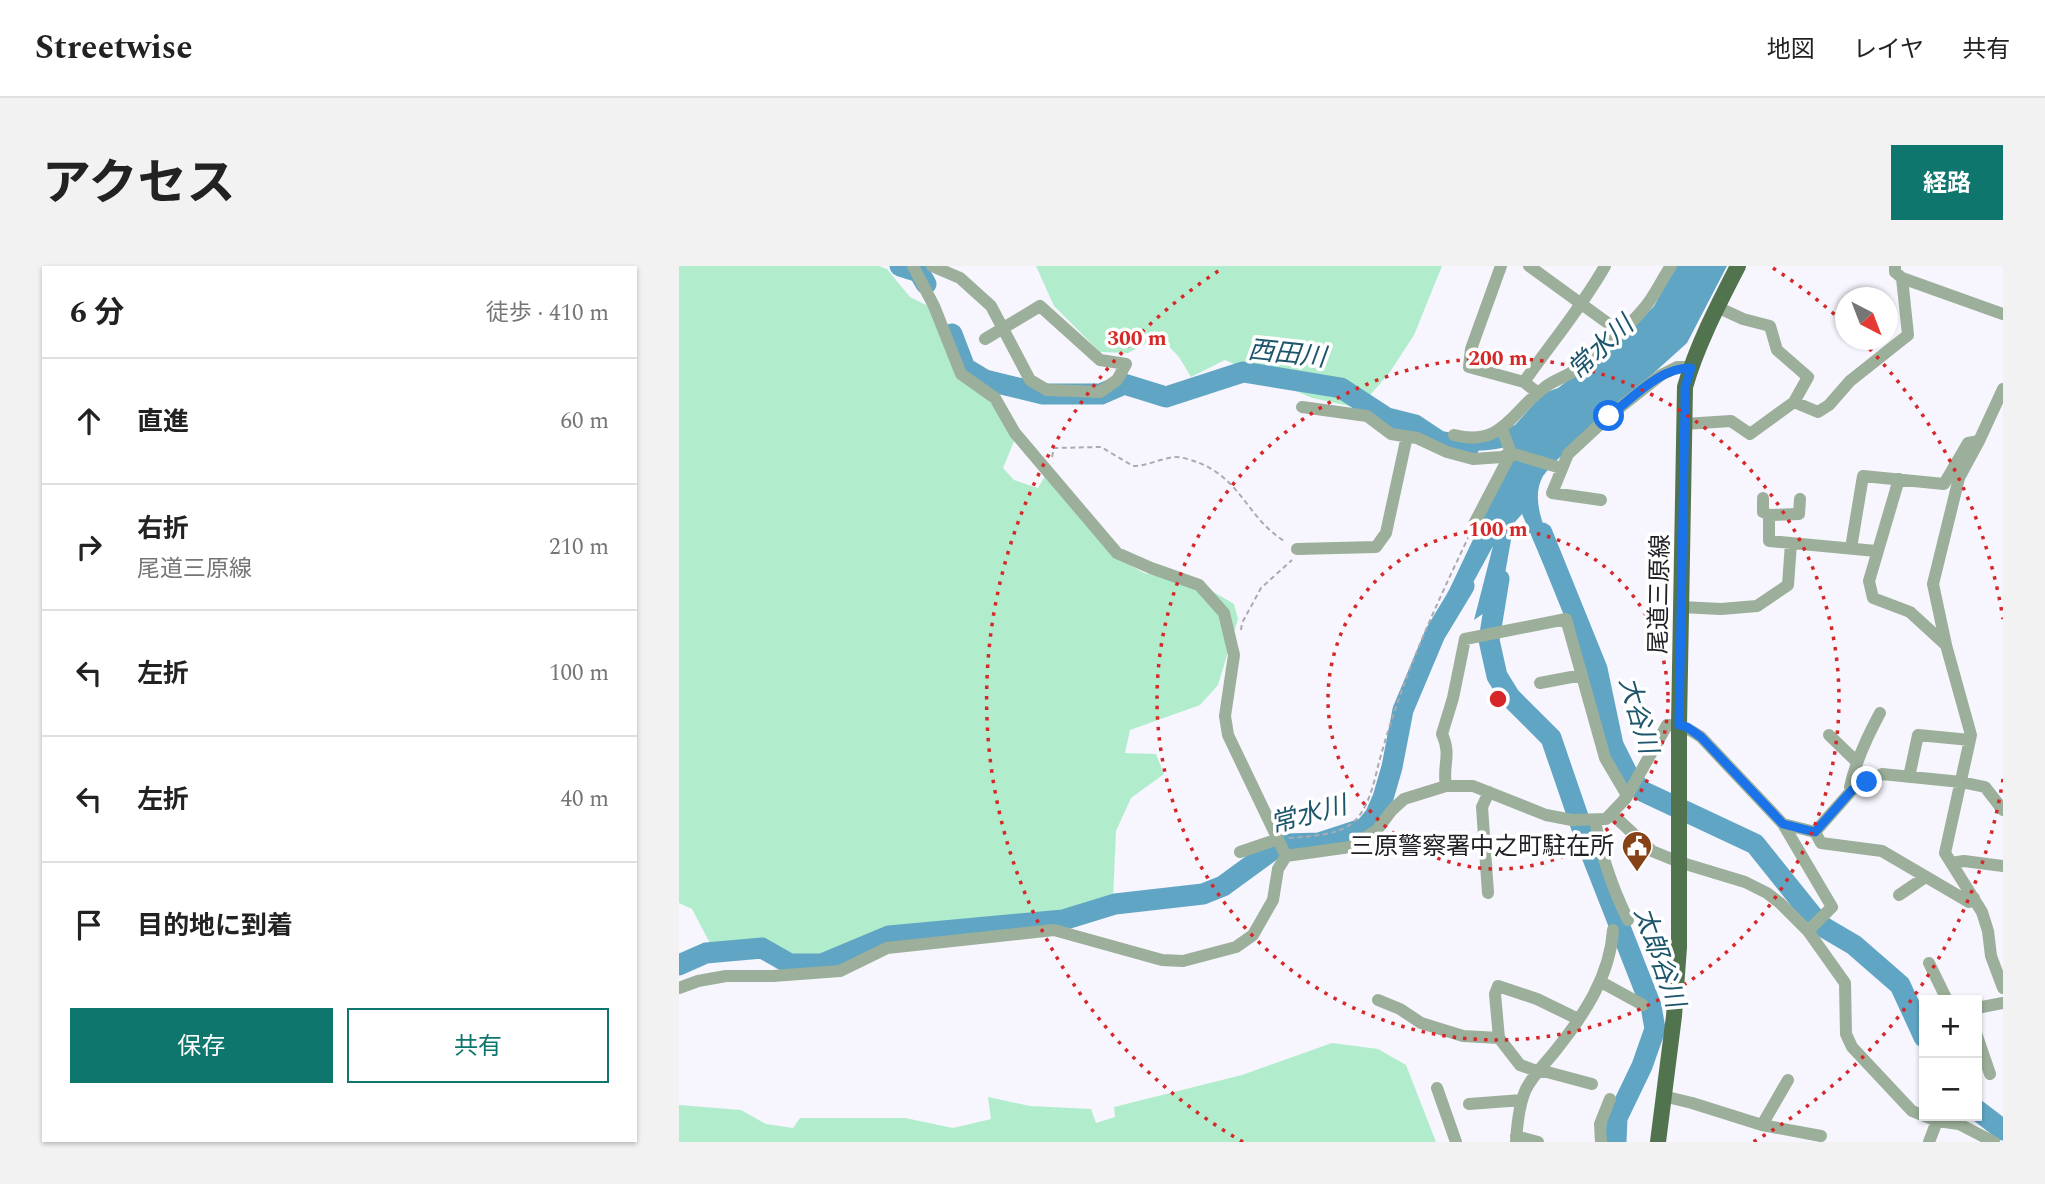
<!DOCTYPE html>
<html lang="ja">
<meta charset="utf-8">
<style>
:root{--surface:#fff;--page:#f2f2f2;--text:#222;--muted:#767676;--line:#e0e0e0;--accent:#0f766e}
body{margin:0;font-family:Spectral,"Noto Sans JP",serif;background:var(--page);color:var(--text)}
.controls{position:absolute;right:21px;bottom:21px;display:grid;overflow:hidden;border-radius:0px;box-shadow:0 2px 5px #0004}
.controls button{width:63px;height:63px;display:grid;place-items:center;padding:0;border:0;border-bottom:2px solid var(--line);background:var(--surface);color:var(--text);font:35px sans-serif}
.compass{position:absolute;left:1156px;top:21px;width:63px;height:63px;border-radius:50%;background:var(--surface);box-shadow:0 2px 5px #0004;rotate:138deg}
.stop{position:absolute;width:21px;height:21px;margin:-16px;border:5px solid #1a73e8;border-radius:50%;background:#fff}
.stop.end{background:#1a73e8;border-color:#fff;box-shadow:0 2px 7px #0008}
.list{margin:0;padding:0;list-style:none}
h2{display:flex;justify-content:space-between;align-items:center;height:91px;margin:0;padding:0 28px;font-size:30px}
h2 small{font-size:23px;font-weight:400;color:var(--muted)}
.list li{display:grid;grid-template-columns:46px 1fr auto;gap:21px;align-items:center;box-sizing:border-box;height:126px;padding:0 28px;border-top:2px solid var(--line)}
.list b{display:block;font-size:26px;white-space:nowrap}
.list p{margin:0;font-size:23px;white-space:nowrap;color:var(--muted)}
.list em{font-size:23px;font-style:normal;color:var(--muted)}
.actions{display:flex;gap:14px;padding:21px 28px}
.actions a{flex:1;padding:16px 0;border:2px solid var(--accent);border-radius:0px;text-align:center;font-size:24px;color:var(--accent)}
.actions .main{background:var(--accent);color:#fff}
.icon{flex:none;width:38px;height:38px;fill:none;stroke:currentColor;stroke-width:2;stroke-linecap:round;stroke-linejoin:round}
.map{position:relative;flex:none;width:1324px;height:876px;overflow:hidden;border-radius:0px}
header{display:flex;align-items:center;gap:42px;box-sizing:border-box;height:98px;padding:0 35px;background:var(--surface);border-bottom:2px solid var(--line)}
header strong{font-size:33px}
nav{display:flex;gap:38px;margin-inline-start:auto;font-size:24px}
.intro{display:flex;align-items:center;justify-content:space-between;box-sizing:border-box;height:168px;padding:0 42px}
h1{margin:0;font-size:49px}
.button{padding:18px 32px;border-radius:0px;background:var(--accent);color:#fff;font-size:24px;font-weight:700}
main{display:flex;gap:42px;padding:0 42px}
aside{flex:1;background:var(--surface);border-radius:0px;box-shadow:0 2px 5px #0004}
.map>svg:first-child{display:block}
</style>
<header>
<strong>Streetwise</strong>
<nav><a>地図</a><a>レイヤ</a><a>共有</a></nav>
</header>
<div class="intro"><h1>アクセス</h1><a class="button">経路</a></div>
<main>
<aside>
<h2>6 分<small>徒歩 · 410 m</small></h2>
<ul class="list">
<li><svg class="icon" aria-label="ahead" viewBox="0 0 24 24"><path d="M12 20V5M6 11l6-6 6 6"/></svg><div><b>直進</b></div><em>60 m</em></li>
<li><svg class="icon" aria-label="right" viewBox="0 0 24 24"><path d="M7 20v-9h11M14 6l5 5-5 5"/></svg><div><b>右折</b><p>尾道三原線</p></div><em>210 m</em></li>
<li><svg class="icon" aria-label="left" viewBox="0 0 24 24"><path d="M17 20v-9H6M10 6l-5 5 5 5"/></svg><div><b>左折</b></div><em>100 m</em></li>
<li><svg class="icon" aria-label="left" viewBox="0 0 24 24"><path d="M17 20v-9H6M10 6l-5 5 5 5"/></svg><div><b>左折</b></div><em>40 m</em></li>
<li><svg class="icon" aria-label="arrive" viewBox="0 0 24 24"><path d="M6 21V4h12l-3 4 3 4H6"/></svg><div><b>目的地に到着</b></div></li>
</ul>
<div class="actions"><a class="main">保存</a><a>共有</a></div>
</aside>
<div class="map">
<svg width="1324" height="876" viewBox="0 0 1324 876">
<rect width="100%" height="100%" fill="#f7f5fd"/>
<path fill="#b1edcc" d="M0,0H200L208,3L231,31L251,41L280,108L310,134L336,173L324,202L335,214L359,222L366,210L433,289L465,307L526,321L555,338L559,353L539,419L521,439L451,464L446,487L477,488L485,508L452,532L437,565L434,632L382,647L209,663L142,691H113L84,675L33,681L13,643L0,637Z
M357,0H763L735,69L711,106L680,142L633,132L546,94L512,111L500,91L481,71L449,87L421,86L375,40Z
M653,777L699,783L727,799L757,876H0V839L62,844L87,858L114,862L121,852H226L274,862L312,853L309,831L351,840L412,843L417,857L436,851L435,841L563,809Z"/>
<path fill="#60a6c4" d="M997,0H1048L1008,77L879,193C875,198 868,204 864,210C850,235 868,266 876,290L864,297L843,248L835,257L821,336L795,354L814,280L777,348L763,339L825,208L834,179C805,187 789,186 760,178L770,171L789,175L836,159L865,127L879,122L949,68L975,40Z"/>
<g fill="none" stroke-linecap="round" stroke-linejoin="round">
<path stroke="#60a6c4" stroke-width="21" d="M221,0L240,6L247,18
M273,68L286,102L306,114L364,128H422L445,118L487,131L564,106L662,122L708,152L736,159L760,175L790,181
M863,267L918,403L934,479L949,509L963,525L1076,578L1141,659L1175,679L1221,719L1245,771
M820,313L810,374L818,410L831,431L872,472L908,577L972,740L976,763L963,800L938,852L937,876
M0,699L27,687L83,682L111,698H143L210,670L384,654L436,638L524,628L544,620L596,582L608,578L640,577L686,562L696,550L704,532L713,501L724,444L756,368L785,320
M1298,844L1324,864"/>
<path stroke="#aba9b1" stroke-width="2" stroke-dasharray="5 3.5" stroke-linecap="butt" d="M373,191L375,182L422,181L454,200C469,200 482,192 497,191C503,191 512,194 518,196C563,213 569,254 607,276
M562,364L563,357L582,322L613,294
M610,572C627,571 659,569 672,558C690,544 695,516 700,496C723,413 754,345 791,268"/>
<path stroke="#9caf9a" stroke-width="12" d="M234,0L255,40L282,108L316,132L336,167L438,287L472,302L520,319L545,347L555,389L546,450L549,469L607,590
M253,0L281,12L312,40L351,114L368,124L421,126L438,114L447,98L421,94L361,40L306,73
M822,0L792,83L790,101L845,116L859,127
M850,0L941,66
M1216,0V6L1223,12L1324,48
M1038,41L1064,53L1091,60L1098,84L1129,111L1115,136
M845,116C872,77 903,41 926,0
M623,141L688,150L712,168L738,172L768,186L794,193L823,191L832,187L882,202
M1005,158L1052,155L1071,168L1115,136L1139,146L1150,139L1171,115L1229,69L1223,12
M775,169C823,182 833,145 865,122C873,115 884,112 893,106C915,91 949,62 966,41C976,29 983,13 992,0
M1220,213L1190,315L1194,332L1231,346L1267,379L1292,469L1266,587L1303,646L1309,665L1312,690L1324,722
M1084,232V246L1090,249L1120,248L1121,233
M922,234L873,227L889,188L930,150L982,109L998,101H1012
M1090,249V275L1197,285
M795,258L832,187L823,163
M1172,282L1184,210L1265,218L1289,177L1300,175L1324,123
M618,283L697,281L707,267L728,170
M1002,341L1042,343L1078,340L1109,319L1112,277
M1267,379L1254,318L1280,212L1300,175
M861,417L903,409
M1150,469L1178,496
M1230,511L1239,469L1291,474
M1173,524L1171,521C1177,494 1188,471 1201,447
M947,532L988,459C1003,459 1010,463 1022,471L1104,558L1136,566L1173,524L1203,508L1282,516L1306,521L1324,544
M933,548L973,585L1000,596L1066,616L1088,627L1101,637L1129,665L1166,717L1167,768L1173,781L1233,845L1258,855L1280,858L1315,876
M916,554C922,590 933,621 949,654
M1104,558L1153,641L1129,665
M1136,566L1142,577L1203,585L1290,636L1295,632
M561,586L599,573
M1272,597L1285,595L1324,600
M809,627L803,541L810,526
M1220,629L1245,612
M1250,697L1268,734
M922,716L964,739
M0,722L19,715L47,710H94L161,705L208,682L375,664L483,694L504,695L557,681L574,669L594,634L599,603L607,590L671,581L698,564L713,544L725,533L767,520H794L867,549L893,554L927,553L947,532L946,526L926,492L887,353L786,373L774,432L763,468C773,490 763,499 767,520
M699,734L721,743L742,757L784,770L820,772
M1298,742L1324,737
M899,753L858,733L819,720L816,728L820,772L841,799L860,806H868L913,818
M1298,770L1311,808
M758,822L777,876
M984,830L1013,837L1083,859L1142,870
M790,838L843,834
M1083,859L1109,814
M837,870L859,876
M837,876C838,859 840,838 847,823C854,809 867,797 877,784C905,749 931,710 934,664
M922,876L921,858L931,833
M1250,876L1258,855"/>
<path stroke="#51734d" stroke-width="16" d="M979,876L995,750L1000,681V459L1006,121C1018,79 1039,39 1059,0"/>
</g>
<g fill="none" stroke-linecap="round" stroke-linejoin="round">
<path stroke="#1a73e8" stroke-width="9" d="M930,150C954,132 981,101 1012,102L1006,121V139L1000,459L1008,461L1022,471L1104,558L1136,566L1173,524L1188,516"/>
</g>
<g fill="none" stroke="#d62828" stroke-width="3.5" stroke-dasharray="3.5 7">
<circle cx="819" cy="433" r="170"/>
<circle cx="819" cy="433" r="341"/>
<path d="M1324 513A511 511 0 0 1 1074 876M564 876A511 511 0 0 1 544 2M1094 2A511 511 0 0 1 1164 56M1183 75A511 511 0 0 1 1324 353"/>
</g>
<defs>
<g id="civic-pin" transform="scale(1.575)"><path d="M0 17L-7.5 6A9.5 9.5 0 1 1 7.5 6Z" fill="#864217" stroke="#fff"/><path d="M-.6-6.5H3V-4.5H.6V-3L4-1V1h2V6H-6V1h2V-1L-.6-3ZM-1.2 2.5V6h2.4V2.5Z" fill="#fff"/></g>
</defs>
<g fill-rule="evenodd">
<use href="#civic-pin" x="958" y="580"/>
</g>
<g text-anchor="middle" stroke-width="7" stroke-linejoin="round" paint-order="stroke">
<g font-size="24" fill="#222027" stroke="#fff">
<text transform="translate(980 328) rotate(-89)" y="8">尾道三原線</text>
</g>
<g font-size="24" fill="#222027" stroke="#fff" text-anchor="end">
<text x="935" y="588">三原警察署中之町駐在所</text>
</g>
<g font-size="26" font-style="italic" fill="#1d566c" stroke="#fff">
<text transform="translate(921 81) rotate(-43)" y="9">常水川</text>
<text transform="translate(608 87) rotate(6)" y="9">西田川</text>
<text transform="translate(960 449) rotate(74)" y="9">大谷川</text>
<text transform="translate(629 548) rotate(-15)" y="9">常水川</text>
<text transform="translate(981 691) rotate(71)" y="9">太郎谷川</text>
</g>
</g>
<circle cx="819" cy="433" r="10" fill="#d62828" stroke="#fff" stroke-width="3.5"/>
<g font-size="21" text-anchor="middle" font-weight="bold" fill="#d62828" stroke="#fff" stroke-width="7" stroke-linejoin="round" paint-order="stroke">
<text x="458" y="79">300 m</text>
<text x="819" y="99">200 m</text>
<text x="819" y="270">100 m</text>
</g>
</svg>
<div class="controls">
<button>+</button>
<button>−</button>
</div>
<svg class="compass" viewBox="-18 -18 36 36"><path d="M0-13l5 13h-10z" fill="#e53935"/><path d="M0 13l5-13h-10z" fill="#767676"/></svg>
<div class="stop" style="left:930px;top:150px"></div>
<div class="stop end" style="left:1188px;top:516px"></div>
</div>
</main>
